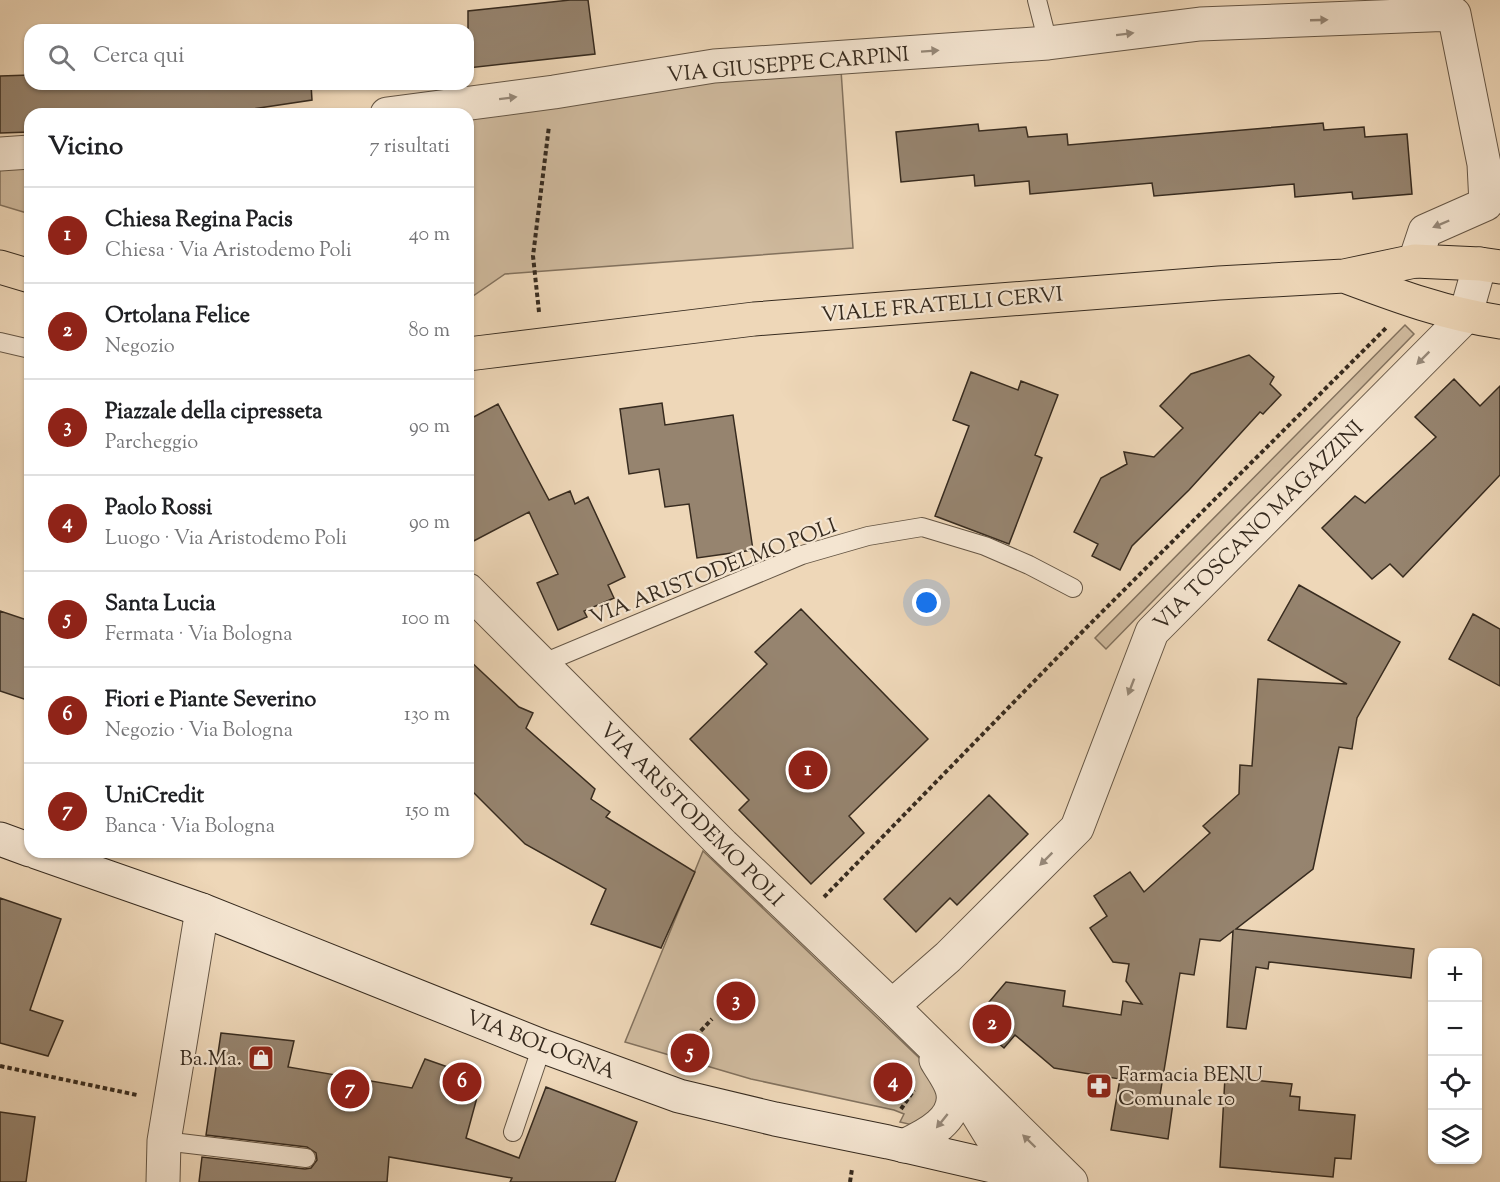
<!DOCTYPE html>
<html lang="it">
<meta charset="utf-8">
<style>
:root{--surface:#fff;--page:#f6f6f6;--text:#202124;--muted:#757577;--line:#e0e0e0;--accent:#8f2418}
body{margin:0;font-family:"Sorts Mill Goudy",serif;background:var(--page);color:var(--text)}
.controls{position:absolute;right:18px;bottom:18px;display:grid;overflow:hidden;border-radius:12px;box-shadow:0 2px 4px #0004}
.controls button{width:54px;height:54px;display:grid;place-items:center;padding:0;border:0;border-bottom:2px solid var(--line);background:var(--surface);color:var(--text);font:30px sans-serif}
.you{position:absolute;left:927px;top:603px;width:21px;height:21px;margin:-15px;border:4px solid #fff;border-radius:50%;background:#1a73e8;box-shadow:0 0 0 9px #1a73e833}
.badge{display:grid;place-items:center;width:39px;height:39px;border-radius:50%;background:var(--accent);color:#fff;font-size:20px;font-weight:700}
.pin{position:absolute;translate:-50% -50%;border:3px solid #fff;box-shadow:0 2px 6px #0006}
.list{margin:0;padding:0;list-style:none}
h2{display:flex;justify-content:space-between;align-items:center;height:78px;margin:0;padding:0 24px;font-size:26px}
h2 small{font-size:20px;font-weight:400;color:var(--muted)}
.list li{display:grid;grid-template-columns:39px 1fr auto;gap:18px;align-items:center;box-sizing:border-box;height:96px;padding:0 24px;border-top:2px solid var(--line)}
.list b{display:block;font-size:22px;white-space:nowrap}
.list p{margin:0;font-size:20px;white-space:nowrap;color:var(--muted)}
.list em{font-size:20px;font-style:normal;color:var(--muted)}
.icon{flex:none;width:33px;height:33px;fill:none;stroke:currentColor;stroke-width:2;stroke-linecap:round;stroke-linejoin:round}
.map{position:relative;flex:none;width:1500px;height:1182px;overflow:hidden}
.search{position:absolute;background:var(--surface);box-shadow:0 2px 4px #0004;left:24px;top:24px;width:450px;height:66px;display:flex;align-items:center;gap:15px;box-sizing:border-box;padding:0 21px;border-radius:18px;color:var(--muted);font-size:22px}
.panel{position:absolute;background:var(--surface);box-shadow:0 2px 4px #0004;left:24px;top:108px;width:450px;height:750px;border-radius:18px}
.map>svg:first-child{display:block}
</style>
<div class="map">
<svg width="1500" height="1182" viewBox="0 0 1500 1182">
<rect width="100%" height="100%" fill="#eed7b8"/>
<filter id="stains"><feTurbulence type="fractalNoise" baseFrequency=".00333" numOctaves="4"/><feColorMatrix values="0 0 0 0 .2 0 0 0 0 .09 0 0 0 0 .02 0 0 0 .5 -.17"/></filter>
<radialGradient id="worn" r=".72"><stop offset=".6" stop-color="#630" stop-opacity="0"/><stop offset="1" stop-color="#630" stop-opacity=".3"/></radialGradient>
<path fill="#cfba9e" stroke="#83725e" stroke-width="1.5" d="M841,70L853,248L505,274L473,296H468V118L714,81Z
M30,167V214L0,205V168Z
M1405,325L1414,334L1106,649L1095,638Z
M703,851L937,1075L946,1099L921,1127L900,1122L904,1114L894,1110L751,1079L625,1042Z"/>
<path fill="#96846f" stroke="#372b1f" stroke-width="1.5" d="M570,0H588L595,54L468,68V11Z
M30,75V84H311L312,100L219,114H30V132L0,133V76Z
M1323,123L1324,130L1364,127L1365,137L1407,134L1412,194L1353,199L1352,192L1295,197L1294,184L1154,196L1152,183L1030,194L1029,181L975,186L974,175L901,182L896,132L978,124L979,131L1026,127L1028,137L1067,134L1068,145Z
M1249,355L1274,377L1270,384L1281,395L1263,414L1260,412L1189,490L1132,546L1120,570L1092,556L1098,544L1074,532L1101,478L1127,464L1124,452L1154,457L1183,428L1160,406L1191,374Z
M971,372L1018,390L1021,381L1058,395L1035,455L1042,458L1009,544L935,516L969,426L953,420Z
M1454,379L1480,406L1500,386V475L1403,577L1390,564L1372,579L1322,528L1355,496L1365,503L1436,437L1415,417Z
M662,403L665,425L733,415L753,550L697,558L689,504L665,507L659,469L629,474L620,409Z
M498,404L549,500L570,491L575,504L588,497L625,577L608,585L614,598L584,611L587,617L558,630L537,583L558,574L529,512L468,544V420Z
M1299,585L1400,642L1357,718L1352,749L1339,747L1313,869L1236,929L1414,949L1411,978L1269,962L1268,969L1256,967L1246,1029L1227,1027L1233,931L1220,941L1200,939L1194,975L1180,973L1159,1101L1173,1103L1168,1139L1111,1130L1120,1079L1054,1068L1015,1035L1004,1048L973,1021L1006,982L1065,991L1063,1006L1121,1015L1123,1001L1142,1004L1126,981L1129,964L1113,962L1090,928L1107,916L1094,896L1130,872L1144,892L1210,833L1203,826L1239,794L1240,765L1252,766L1258,679L1347,684L1268,640Z
M801,609L928,739L849,816L864,833L811,884L739,810L749,800L690,739L767,664L755,652Z
M0,611L30,621V701L0,691Z
M1473,614L1500,629V686L1449,659Z
M468,659L519,707L533,713L526,728L595,789L591,799L610,812L606,817L695,872L661,948L591,924L606,889L525,844L468,787Z
M989,795L1028,834L957,905L950,898L916,932L884,899Z
M0,898L61,919L30,1010L63,1021L48,1056L0,1043Z
M221,1033L294,1041L288,1067L412,1088L425,1059L482,1079L466,1138L519,1158L546,1087L637,1122L615,1182H510L512,1178L389,1157L387,1182H199L202,1157L305,1169L311,1168L317,1160L316,1153L307,1147L206,1135Z
M1225,1077L1292,1084L1290,1096L1300,1097L1299,1110L1355,1115L1351,1159L1335,1158L1333,1177L1220,1167Z
M0,1112L35,1117L26,1182H0Z"/>
<g fill="none" stroke-linecap="round" stroke-linejoin="round">
<g stroke="#655645" stroke-width="20">
<path id="lane" d="M1037,0L1048,43
M0,342L30,349
M541,664L802,555L868,536L922,527L985,546L1029,565L1073,588
M513,1132L542,1046
M164,1141L306,1158"/>
</g>
<g stroke="#655645" stroke-width="35">
<path id="street" d="M387,114L554,92L714,66L1048,43L1200,24L1454,14L1484,164L1486,204L1425,231L1415,261
M0,154L30,152
M468,590L723,845L892,1006L1071,1182
M892,1006L948,957L1077,828L1152,632L1465,317L1480,264
M969,1100L1012,1170
M904,1146C925,1136 961,1119 952,1089C949,1079 941,1069 936,1060
M163,1182L164,1141L202,910"/>
</g>
<g stroke="#372b1f" stroke-width="35">
<path id="secondary" d="M0,839L30,850
M36,852L202,910L542,1046L679,1096L775,1119L888,1142L1062,1182"/>
</g>
<g stroke="#372b1f" stroke-width="35">
<path id="primary" d="M0,267L30,276
M1344,276C1395,295 1445,314 1500,322
M468,354L754,319L1219,283L1344,276L1415,261L1480,264L1500,267"/>
</g>
<path stroke="#372b1f" stroke-width="4" stroke-dasharray="4.5 3" stroke-linecap="butt" d="M539,312L533,256L549,126
M824,897L1086,628L1386,328
M675,1058L712,1019
M0,1066L137,1095
M901,1109L914,1090
M850,1182L852,1169"/>
<use href="#lane" stroke="#f4e5d1" stroke-width="18"/>
<use href="#street" stroke="#f4e5d1" stroke-width="33"/>
<use href="#secondary" stroke="#f4e5d1" stroke-width="33"/>
<use href="#primary" stroke="#eed7b8" stroke-width="33"/>
</g>
<defs><path id="oneway-solid" d="M-6-.8H1V-3.2L6.5 0L1 3.2V.8H-6Z" transform="scale(1.5)"/></defs>
<g fill="#968878">
<use href="#oneway-solid" transform="translate(1319 20) rotate(-2)"/>
<use href="#oneway-solid" transform="translate(1125 34) rotate(-7)"/>
<use href="#oneway-solid" transform="translate(930 51) rotate(-4)"/>
<use href="#oneway-solid" transform="translate(508 98) rotate(-7)"/>
<use href="#oneway-solid" transform="translate(1441 224) rotate(157)"/>
<use href="#oneway-solid" transform="translate(1423 358) rotate(135)"/>
<use href="#oneway-solid" transform="translate(1131 687) rotate(111)"/>
<use href="#oneway-solid" transform="translate(1046 859) rotate(135)"/>
<use href="#oneway-solid" transform="translate(942 1121) rotate(129)"/>
<use href="#oneway-solid" transform="translate(1029 1141) rotate(-136)"/>
</g>
<defs>
<g id="shop-square" transform="scale(1.35)"><rect x="-9" y="-9" width="18" height="18" rx="4" fill="#8f2418" stroke="#f4e5d1"/><path d="M-5-2.5h2.3a2.7 3.5 0 0 1 5.4 0H5L5.5 6h-11ZM-1.5-2.5h3a1.5 2.3 0 0 0-3 0Z" fill="#fff"/></g>
<g id="pharmacy-square" transform="scale(1.35)"><rect x="-9" y="-9" width="18" height="18" rx="4" fill="#8f2418" stroke="#f4e5d1"/><path d="M-2-6h4v4h4v4h-4v4h-4v-4h-4v-4h4Z" fill="#fff"/></g>
</defs>
<g fill-rule="evenodd">
<use href="#shop-square" x="261" y="1058"/>
<use href="#pharmacy-square" x="1099" y="1086"/>
</g>
<g text-anchor="middle" stroke-width="4.5" stroke-linejoin="round" paint-order="stroke">
<g font-size="21" fill="#372b1f" stroke="#f4e5d1">
<text transform="translate(788 64) rotate(-5)" y="7">VIA GIUSEPPE CARPINI</text>
<text transform="translate(942 304) rotate(-5)" y="7">VIALE FRATELLI CERVI</text>
<text transform="translate(1258 525) rotate(-45)" y="7">VIA TOSCANO MAGAZZINI</text>
<text transform="translate(713 571) rotate(-21)" y="7">VIA ARISTODELMO POLI</text>
<text transform="translate(692 814) rotate(45)" y="7">VIA ARISTODEMO POLI</text>
<text transform="translate(541 1044) rotate(21)" y="7">VIA BOLOGNA</text>
</g>
<g font-size="21" fill="#372b1f" stroke="#f4e5d1" text-anchor="end">
<text x="242" y="1065">Ba.Ma.</text>
<text x="1118" y="1081" text-anchor="start">Farmacia BENU<tspan x="1118" dy="24">Comunale 10</tspan></text>
</g>
</g>
<rect width="100%" height="100%" filter="url(#stains)"/>
<rect width="100%" height="100%" fill="url(#worn)"/>
</svg>
<div class="controls">
<button>+</button>
<button>−</button>
<button><svg class="icon" aria-label="locate" viewBox="0 0 24 24"><circle cx="12" cy="12" r="6"/><path d="M12 2v4M12 18v4M2 12h4M18 12h4"/></svg></button>
<button><svg class="icon" aria-label="layers" viewBox="0 0 24 24"><path d="M12 4l9 5-9 5-9-5zM3 14l9 5 9-5"/></svg></button>
</div>
<div class="you"></div>
<div class="pin badge" style="left:808px;top:770px">1</div>
<div class="pin badge" style="left:992px;top:1024px">2</div>
<div class="pin badge" style="left:736px;top:1001px">3</div>
<div class="pin badge" style="left:893px;top:1082px">4</div>
<div class="pin badge" style="left:690px;top:1053px">5</div>
<div class="pin badge" style="left:462px;top:1082px">6</div>
<div class="pin badge" style="left:350px;top:1089px">7</div>
<div class="search"><svg class="icon" aria-label="search" viewBox="0 0 24 24"><circle cx="10" cy="10" r="6"/><path d="M15 15l6 6"/></svg>Cerca qui</div>
<section class="panel">
<h2>Vicino<small>7 risultati</small></h2>
<ul class="list">
<li><span class="badge">1</span><div><b>Chiesa Regina Pacis</b><p>Chiesa · Via Aristodemo Poli</p></div><em>40 m</em></li>
<li><span class="badge">2</span><div><b>Ortolana Felice</b><p>Negozio</p></div><em>80 m</em></li>
<li><span class="badge">3</span><div><b>Piazzale della cipresseta</b><p>Parcheggio</p></div><em>90 m</em></li>
<li><span class="badge">4</span><div><b>Paolo Rossi</b><p>Luogo · Via Aristodemo Poli</p></div><em>90 m</em></li>
<li><span class="badge">5</span><div><b>Santa Lucia</b><p>Fermata · Via Bologna</p></div><em>100 m</em></li>
<li><span class="badge">6</span><div><b>Fiori e Piante Severino</b><p>Negozio · Via Bologna</p></div><em>130 m</em></li>
<li><span class="badge">7</span><div><b>UniCredit</b><p>Banca · Via Bologna</p></div><em>150 m</em></li>
</ul>
</section>
</div>
